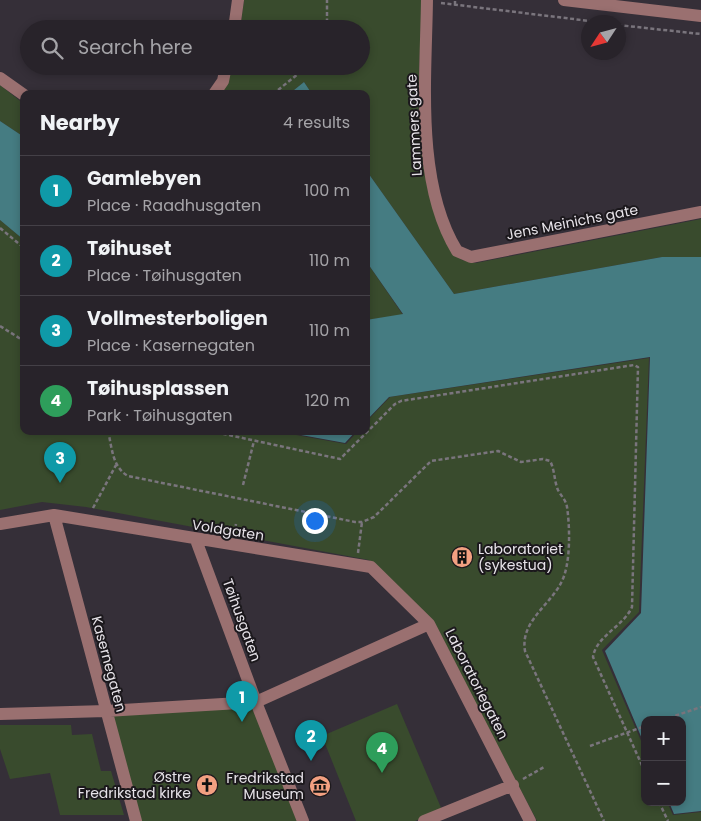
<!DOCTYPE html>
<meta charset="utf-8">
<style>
:root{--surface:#28232a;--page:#342f36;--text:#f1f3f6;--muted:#a5a4a8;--line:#444047;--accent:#f2a081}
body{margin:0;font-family:Poppins,sans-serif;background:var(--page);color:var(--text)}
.controls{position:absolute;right:15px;bottom:15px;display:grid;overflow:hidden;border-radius:10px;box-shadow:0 2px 8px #0003}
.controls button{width:45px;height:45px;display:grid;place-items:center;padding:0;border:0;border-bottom:1px solid var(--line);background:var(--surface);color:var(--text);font:25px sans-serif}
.compass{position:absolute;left:581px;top:15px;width:45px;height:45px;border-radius:50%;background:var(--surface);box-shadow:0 2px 8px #0003;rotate:234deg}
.you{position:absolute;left:314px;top:520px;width:18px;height:18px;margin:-12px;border:4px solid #fff;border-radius:50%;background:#1a73e8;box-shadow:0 0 0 8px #1a73e833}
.badge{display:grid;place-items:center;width:32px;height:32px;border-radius:50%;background:var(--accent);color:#fff;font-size:16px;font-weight:700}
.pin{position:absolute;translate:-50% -41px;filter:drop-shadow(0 1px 2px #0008)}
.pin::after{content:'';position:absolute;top:26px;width:18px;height:15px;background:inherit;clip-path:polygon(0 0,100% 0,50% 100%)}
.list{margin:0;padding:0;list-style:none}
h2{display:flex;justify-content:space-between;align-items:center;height:65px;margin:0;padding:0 20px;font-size:21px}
h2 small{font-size:16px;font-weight:400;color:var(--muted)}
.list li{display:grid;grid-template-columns:32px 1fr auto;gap:15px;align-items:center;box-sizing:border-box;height:70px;padding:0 20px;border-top:1px solid var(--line)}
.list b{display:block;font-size:19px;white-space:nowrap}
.list p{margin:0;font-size:16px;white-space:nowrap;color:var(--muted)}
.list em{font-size:16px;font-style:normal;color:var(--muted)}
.icon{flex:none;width:28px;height:28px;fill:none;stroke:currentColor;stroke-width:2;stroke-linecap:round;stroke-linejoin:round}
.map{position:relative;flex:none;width:701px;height:821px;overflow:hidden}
.search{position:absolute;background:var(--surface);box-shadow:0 2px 8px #0003;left:20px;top:20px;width:350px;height:55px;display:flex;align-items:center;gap:12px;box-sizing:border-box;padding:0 18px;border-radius:28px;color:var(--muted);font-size:19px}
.panel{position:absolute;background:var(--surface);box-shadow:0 2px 8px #0003;left:20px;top:90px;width:350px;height:345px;border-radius:10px}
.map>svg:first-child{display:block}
</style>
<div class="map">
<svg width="701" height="821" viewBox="0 0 701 821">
<rect width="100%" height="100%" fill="#352f38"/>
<path fill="#394b2d" d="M244,0H422L418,102L427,185L454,254L462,260L476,263L701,219V257H662L454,294L366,170V94H312L304,82L289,94H221L232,66H361V29H240Z
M0,85L24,104V137L0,121Z
M0,220L24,240V431H274L346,444L358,431H366V422L390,397L649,358L639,612L602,650L645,750V802H667L673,815L701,812V821H537L433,623L369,560L86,507L42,502L0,510Z
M366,261L403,315L366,320Z
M253,704L299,821H140L113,715Z
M397,704L442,810L415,821H356L322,736Z
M0,725H71L72,735L92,734L101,771H111L124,815H60L50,773L10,779L0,749Z"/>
<path fill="#457c82" d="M304,82L312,94H289Z
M0,121L24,137V240L0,220Z
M366,170L454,294L662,257H701V811L674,814L669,802H682V720H645V746L605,651L641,613L650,357L389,397L366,421V320L403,314L366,261Z
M279,431H356L345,443Z"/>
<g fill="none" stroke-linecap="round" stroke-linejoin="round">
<path stroke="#7a757d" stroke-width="2.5" stroke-dasharray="4 2.5" stroke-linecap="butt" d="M441,3L598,22
M455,5V0
M618,25L701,34
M327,29V0
M273,94L308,66
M0,228L24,248
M0,326L24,341
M108,431C112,447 112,467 128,476L355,522H362L374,517L431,461L498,451L521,462L543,459L550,461C555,470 554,481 558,490C561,496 566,500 567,507C570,527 571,565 561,583C549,606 520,622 525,651L604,821
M210,431L340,459L395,404L401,401L634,365L638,367L632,607C624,626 596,636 593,657L645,772
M243,485L254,441
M93,508L116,465
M234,532L236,524
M358,553L362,522
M663,720L701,707
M590,746L645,726
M523,779L544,767
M659,802L668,821"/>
<path stroke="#9a7070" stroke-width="12" d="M427,0C426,77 415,183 457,251L471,257L701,212
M564,0L701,16
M234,29L238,0
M0,78L24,95
M214,94L223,81L226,66
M54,515L136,821
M0,524L54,515L371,567L429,624L530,821
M196,540L256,702L303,821
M0,714L106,711L256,702L429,624
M424,821L513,785"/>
</g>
<defs>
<g id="building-disc" transform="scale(1.125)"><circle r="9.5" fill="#f2a081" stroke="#1b181c"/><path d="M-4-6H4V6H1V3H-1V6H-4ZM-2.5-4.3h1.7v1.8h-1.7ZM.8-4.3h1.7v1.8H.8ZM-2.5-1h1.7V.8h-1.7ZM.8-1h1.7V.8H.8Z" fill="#111"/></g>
<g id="church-disc" transform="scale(1.125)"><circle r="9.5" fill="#f2a081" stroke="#1b181c"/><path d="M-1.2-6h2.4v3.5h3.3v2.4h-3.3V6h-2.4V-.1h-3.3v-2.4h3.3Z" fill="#111"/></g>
<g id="museum-disc" transform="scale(1.125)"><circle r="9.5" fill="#f2a081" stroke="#1b181c"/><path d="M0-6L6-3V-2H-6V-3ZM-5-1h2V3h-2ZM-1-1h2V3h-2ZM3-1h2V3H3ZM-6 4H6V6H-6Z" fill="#111"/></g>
</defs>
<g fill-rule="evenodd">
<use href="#building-disc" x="462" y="557"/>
<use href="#church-disc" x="207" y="785"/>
<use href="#museum-disc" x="320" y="786"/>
</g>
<g text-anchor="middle" stroke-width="4" stroke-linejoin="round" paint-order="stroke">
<g font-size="14" fill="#e7e3e9" stroke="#1b181c">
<text transform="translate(414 125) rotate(-93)" y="5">Lammers gate</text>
<text transform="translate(572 222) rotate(-11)" y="5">Jens Meinichs gate</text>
<text transform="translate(228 530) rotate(9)" y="5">Voldgaten</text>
<text transform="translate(242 620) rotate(70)" y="5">Tøihusgaten</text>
<text transform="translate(109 664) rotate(75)" y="5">Kasernegaten</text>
<text transform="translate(477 684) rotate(63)" y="5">Laboratoriegaten</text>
</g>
<g font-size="14" fill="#e7e3e9" stroke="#1b181c" text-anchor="end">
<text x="478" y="554" text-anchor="start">Laboratoriet<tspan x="478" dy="16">(sykestua)</tspan></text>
<text x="191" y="782">Østre<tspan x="191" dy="16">Fredrikstad kirke</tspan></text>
<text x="304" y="783">Fredrikstad<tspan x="304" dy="16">Museum</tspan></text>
</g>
</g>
</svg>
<div class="controls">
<button>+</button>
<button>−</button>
</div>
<svg class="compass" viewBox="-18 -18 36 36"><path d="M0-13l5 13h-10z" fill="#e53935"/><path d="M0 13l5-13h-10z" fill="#a5a4a8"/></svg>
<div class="you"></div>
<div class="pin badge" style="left:242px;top:722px;background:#0f9aa8">1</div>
<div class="pin badge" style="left:311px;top:761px;background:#0f9aa8">2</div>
<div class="pin badge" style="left:60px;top:483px;background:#0f9aa8">3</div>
<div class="pin badge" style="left:382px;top:773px;background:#2e9e5b">4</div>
<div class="search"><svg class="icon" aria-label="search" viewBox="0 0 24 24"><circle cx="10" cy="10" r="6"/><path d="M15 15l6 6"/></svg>Search here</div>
<section class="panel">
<h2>Nearby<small>4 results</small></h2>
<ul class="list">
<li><span class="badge" style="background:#0f9aa8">1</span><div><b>Gamlebyen</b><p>Place · Raadhusgaten</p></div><em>100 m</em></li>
<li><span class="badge" style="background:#0f9aa8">2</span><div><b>Tøihuset</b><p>Place · Tøihusgaten</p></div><em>110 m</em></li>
<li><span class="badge" style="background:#0f9aa8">3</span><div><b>Vollmesterboligen</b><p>Place · Kasernegaten</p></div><em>110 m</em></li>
<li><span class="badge" style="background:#2e9e5b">4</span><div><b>Tøihusplassen</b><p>Park · Tøihusgaten</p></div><em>120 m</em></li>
</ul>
</section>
</div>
